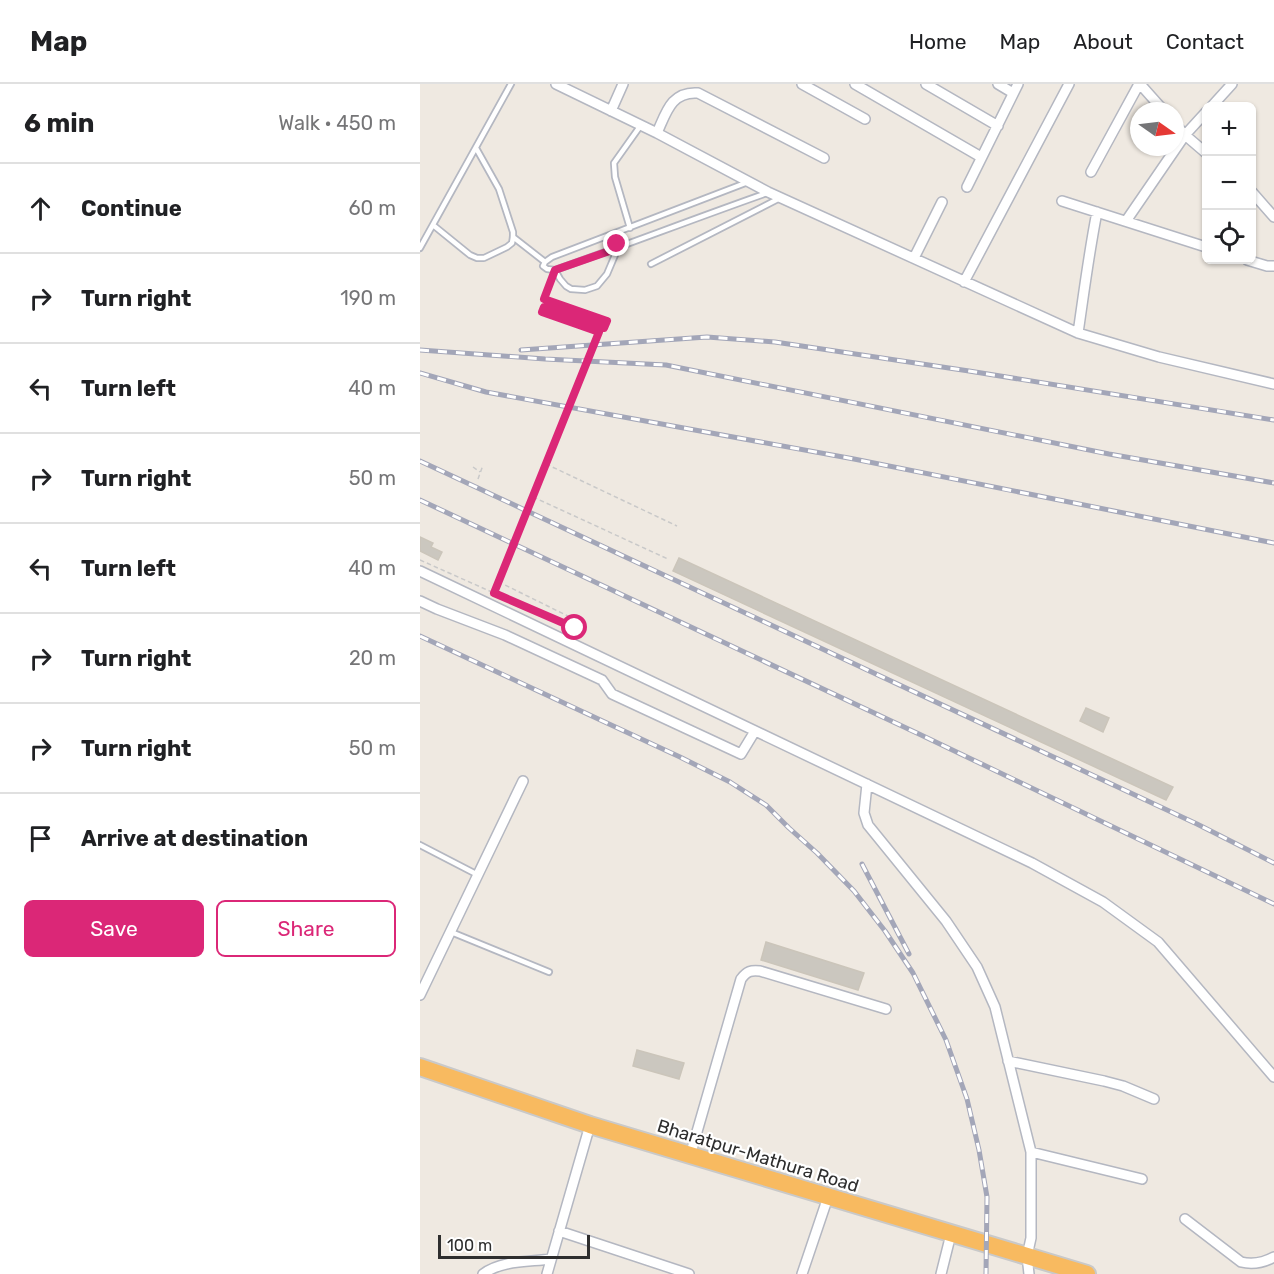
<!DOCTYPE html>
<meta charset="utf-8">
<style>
:root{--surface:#fff;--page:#f6f6f6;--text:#202124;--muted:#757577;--line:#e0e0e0;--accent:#db2777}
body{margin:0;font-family:Rubik,sans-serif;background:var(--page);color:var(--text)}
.controls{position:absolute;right:18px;top:18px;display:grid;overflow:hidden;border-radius:9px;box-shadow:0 2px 4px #0004}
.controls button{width:54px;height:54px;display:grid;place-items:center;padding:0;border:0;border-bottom:2px solid var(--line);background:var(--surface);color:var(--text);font:30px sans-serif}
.compass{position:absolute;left:710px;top:18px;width:54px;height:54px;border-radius:50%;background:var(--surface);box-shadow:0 2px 4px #0004;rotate:104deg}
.scale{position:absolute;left:18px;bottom:15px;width:152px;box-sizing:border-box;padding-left:6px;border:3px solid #2e2e2e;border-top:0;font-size:16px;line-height:21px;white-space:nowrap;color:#2e2e2e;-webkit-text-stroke:4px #fff;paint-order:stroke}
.stop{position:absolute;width:18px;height:18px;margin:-14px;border:4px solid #db2777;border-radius:50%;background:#fff}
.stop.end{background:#db2777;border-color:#fff;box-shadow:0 2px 6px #0008}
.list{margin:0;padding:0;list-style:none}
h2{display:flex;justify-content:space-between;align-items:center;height:78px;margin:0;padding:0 24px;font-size:26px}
h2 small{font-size:20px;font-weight:400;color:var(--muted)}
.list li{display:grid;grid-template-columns:39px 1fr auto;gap:18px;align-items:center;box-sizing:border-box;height:90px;padding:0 24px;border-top:2px solid var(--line)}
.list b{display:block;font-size:22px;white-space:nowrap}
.list em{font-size:20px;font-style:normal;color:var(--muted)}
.actions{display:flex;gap:12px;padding:18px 24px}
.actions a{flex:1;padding:14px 0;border:2px solid var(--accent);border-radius:9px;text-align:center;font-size:21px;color:var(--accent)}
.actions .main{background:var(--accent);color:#fff}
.icon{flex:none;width:33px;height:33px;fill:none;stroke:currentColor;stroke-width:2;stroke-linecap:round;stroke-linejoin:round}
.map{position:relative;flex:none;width:854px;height:1190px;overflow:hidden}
header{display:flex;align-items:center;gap:36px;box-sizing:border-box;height:84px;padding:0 30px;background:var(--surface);border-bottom:2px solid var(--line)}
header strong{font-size:28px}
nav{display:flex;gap:33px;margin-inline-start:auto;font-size:21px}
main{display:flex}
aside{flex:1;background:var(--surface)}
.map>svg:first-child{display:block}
</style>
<header>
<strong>Map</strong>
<nav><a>Home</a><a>Map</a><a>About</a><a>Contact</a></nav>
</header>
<main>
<aside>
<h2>6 min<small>Walk · 450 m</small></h2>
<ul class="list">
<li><svg class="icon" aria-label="ahead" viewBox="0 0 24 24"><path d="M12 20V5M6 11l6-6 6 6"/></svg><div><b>Continue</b></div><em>60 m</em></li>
<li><svg class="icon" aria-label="right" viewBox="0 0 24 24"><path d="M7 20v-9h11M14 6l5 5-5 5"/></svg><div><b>Turn right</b></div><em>190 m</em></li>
<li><svg class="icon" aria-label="left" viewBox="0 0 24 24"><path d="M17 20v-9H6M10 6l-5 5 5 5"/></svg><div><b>Turn left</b></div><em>40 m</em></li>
<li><svg class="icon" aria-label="right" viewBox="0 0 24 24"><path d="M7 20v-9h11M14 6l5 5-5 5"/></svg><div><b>Turn right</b></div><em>50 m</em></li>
<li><svg class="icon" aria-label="left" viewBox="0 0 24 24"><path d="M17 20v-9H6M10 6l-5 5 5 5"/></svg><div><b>Turn left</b></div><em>40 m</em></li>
<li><svg class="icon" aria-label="right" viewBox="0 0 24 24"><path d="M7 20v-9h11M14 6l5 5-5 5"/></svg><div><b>Turn right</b></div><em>20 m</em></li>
<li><svg class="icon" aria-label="right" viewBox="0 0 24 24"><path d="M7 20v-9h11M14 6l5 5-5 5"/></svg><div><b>Turn right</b></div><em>50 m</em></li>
<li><svg class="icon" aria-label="arrive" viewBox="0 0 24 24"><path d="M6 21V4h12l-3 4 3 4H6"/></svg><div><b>Arrive at destination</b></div></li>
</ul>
<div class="actions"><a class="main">Save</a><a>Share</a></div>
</aside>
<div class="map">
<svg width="854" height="1190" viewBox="0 0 854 1190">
<rect width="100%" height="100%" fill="#efe9e1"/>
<path fill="#cbc7bf" stroke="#cbc5ba" stroke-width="1.5" d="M0,453L13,459L11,463L22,468L18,476L0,467Z
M259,474L753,703L746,716L253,487Z
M666,624L689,634L683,648L660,637Z
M346,858L444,889L438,906L341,876Z
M217,966L264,979L259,995L213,982Z"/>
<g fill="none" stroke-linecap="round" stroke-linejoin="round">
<g stroke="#b4b7c1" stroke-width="8">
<path id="service" d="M328,98L132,173L125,178L123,182L127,185L135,186C206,161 276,134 347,109
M13,141L50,171L57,174H64L87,163L92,159L93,153V148L79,105L56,64
M210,144L195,93L194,79L221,41
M93,153L125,178
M0,164L91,0
M231,180L360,114
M135,186L140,195L146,202L151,205L165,206L177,202L187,190L198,164L194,150
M0,761L58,791
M31,848L129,888"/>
</g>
<g stroke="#b4b7c1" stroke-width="12">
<path id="minor" d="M136,0L237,49L348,108L658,249L739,273L854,300
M382,0L445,35
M435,0L561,73
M506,0L578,42
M578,0L593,9
M720,0L744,27
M792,22L812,0
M191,27L203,0
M755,40L765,51L786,69
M237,49C246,29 251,7 278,9L404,74
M671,88L719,0
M547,103L598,0
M832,108L854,133
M642,117L786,163
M706,137L765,51L786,28
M494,174L522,118
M827,176L847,182H854
M544,198L649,0
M658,249C664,208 669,168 677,128
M0,487L612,779L683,818L738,858L854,993
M0,517L17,525L85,551L182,596L192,610L321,670L335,647
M447,700L444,729L448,741L526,837L557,883L575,923L611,1068V1154L607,1172L609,1190
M0,911L103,697
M588,977L684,997L703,1002L734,1015
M611,1068L722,1095
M270,1072L321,895C327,887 331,886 340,887L466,925
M765,1135L821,1178C833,1181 843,1179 854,1173
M139,1147L269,1190
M63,1190C82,1176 109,1178 131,1175
M127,1190L170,1041
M382,1190L408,1113
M521,1190L531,1150"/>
</g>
<g stroke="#c9c9c9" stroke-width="20">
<path id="trunk" d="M0,983L170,1041L667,1190"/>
</g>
<path stroke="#c9c9c9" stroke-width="1.5" stroke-dasharray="4.5 3" stroke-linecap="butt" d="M132,195L124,215L187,237L185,244L124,223L122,228L179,248
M126,380L257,442
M53,383L60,388
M58,395L63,381
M113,413L248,475
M74,509L155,544L158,537L83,500"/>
<use href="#service" stroke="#fff" stroke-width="4.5"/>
<use href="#minor" stroke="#fff" stroke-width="9"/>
<use href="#trunk" stroke="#f8ba60" stroke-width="16"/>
<g stroke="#a3a6b8" stroke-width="5">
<path id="rail" d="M0,266L125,275L246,281L689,370L854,399
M101,266L287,253L355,258L549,287L854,336
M0,289L66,308L434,375L854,459
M0,377L777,740L854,779
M0,416L499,650L854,820
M0,552L260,673L310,698L346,721L369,744L397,769L434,807L465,847L493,889L526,956L547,1015L559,1066L567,1113L566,1190
M442,780L489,870"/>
</g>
<use href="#rail" stroke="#fff" stroke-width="3" stroke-dasharray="9" stroke-linecap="butt"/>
<path stroke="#c9c9c9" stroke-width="1.5" stroke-dasharray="4.5 3" stroke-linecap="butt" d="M0,476L74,509L179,248"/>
</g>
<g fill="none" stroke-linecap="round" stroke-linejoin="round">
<path stroke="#db2777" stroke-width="8" d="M155,544L74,509L179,248L122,228L124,223L184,244L187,237L124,215L135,186L198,164L197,160"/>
</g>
<g text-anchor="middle" stroke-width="4.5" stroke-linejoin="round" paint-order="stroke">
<g font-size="18" fill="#2e2e2e" stroke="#fff">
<text transform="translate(338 1072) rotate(17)" y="6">Bharatpur-Mathura Road</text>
</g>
</g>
</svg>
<div class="controls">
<button>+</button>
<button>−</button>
<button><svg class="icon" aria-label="locate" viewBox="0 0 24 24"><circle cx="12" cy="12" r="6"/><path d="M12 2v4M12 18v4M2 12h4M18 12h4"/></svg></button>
</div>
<svg class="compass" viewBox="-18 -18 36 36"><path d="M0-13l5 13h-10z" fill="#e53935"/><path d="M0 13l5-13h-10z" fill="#757577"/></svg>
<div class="scale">100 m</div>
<div class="stop" style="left:155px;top:544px"></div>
<div class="stop end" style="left:197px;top:160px"></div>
</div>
</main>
